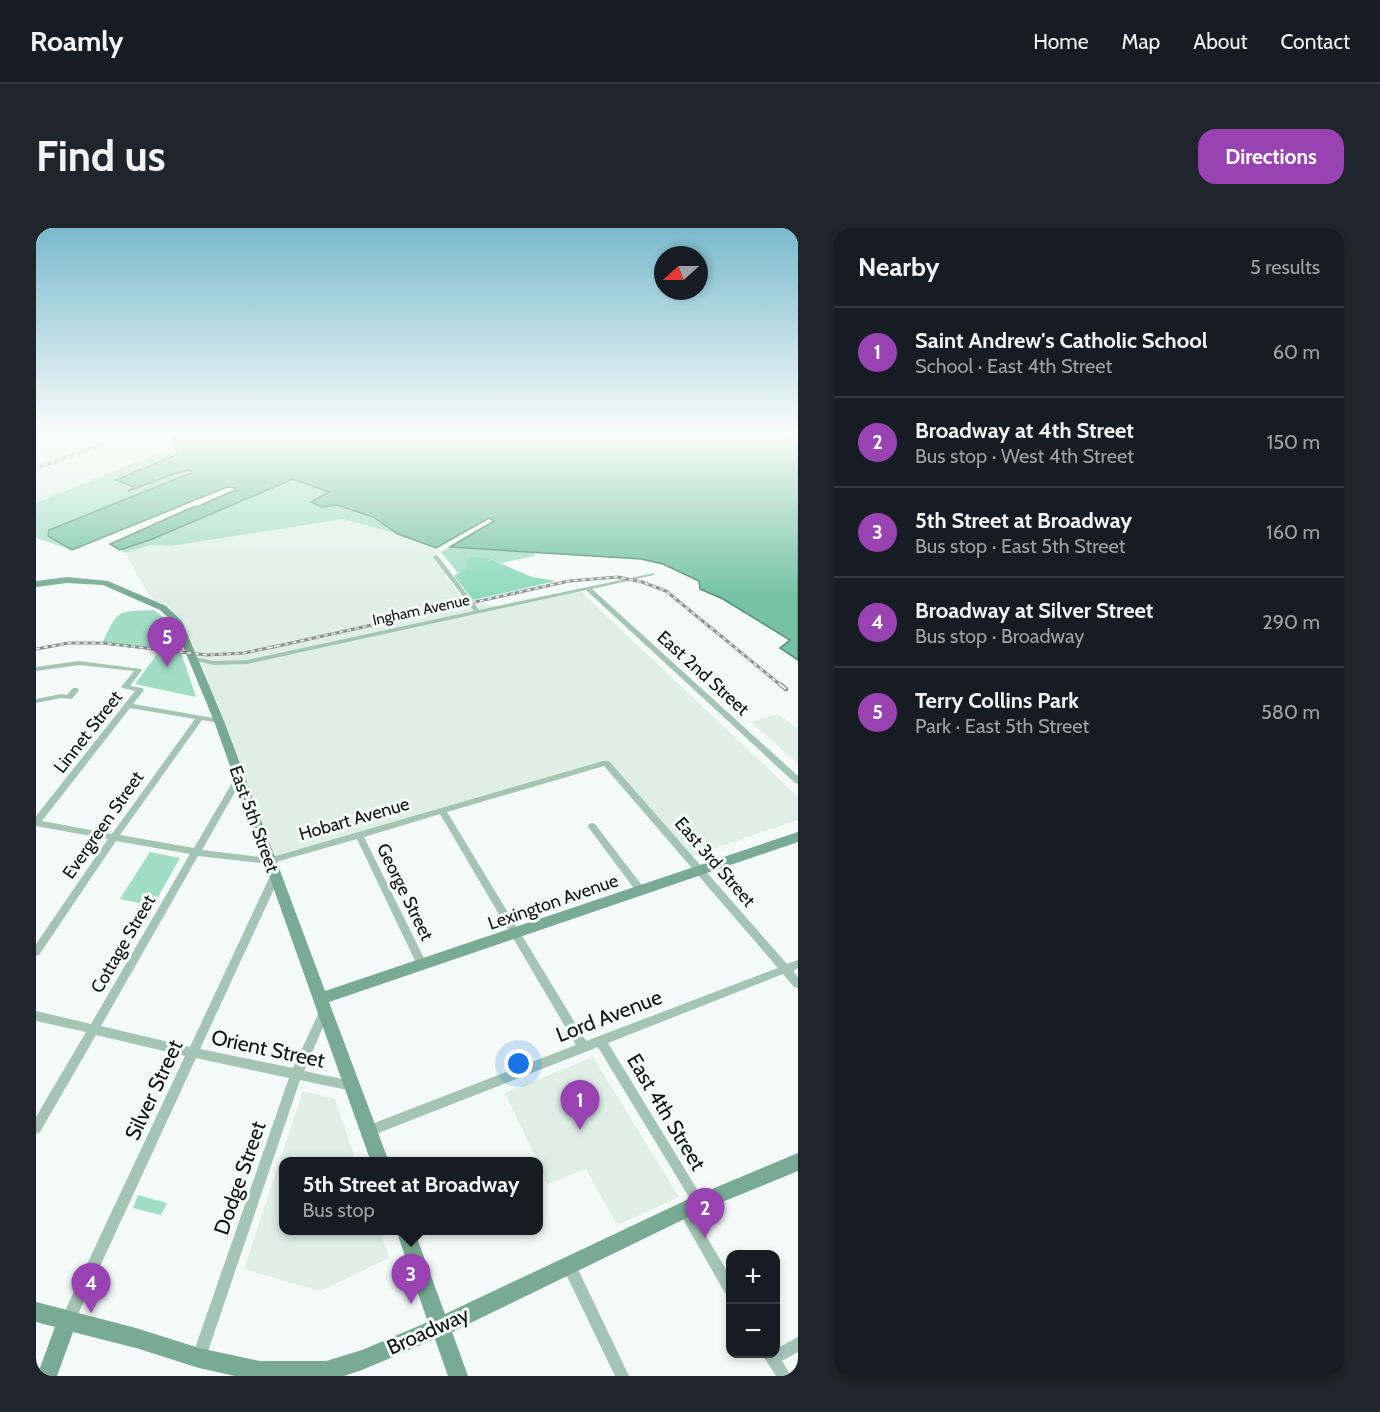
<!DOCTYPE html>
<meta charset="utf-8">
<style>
:root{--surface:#171b24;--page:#20242c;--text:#f1f3f6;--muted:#9ea1a6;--line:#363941;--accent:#9843b1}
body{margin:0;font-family:Cabin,sans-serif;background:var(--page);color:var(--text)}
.controls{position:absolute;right:18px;bottom:18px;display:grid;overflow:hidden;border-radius:12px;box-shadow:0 3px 9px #0003}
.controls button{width:54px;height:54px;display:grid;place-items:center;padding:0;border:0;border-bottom:2px solid var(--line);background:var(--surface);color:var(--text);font:30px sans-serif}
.compass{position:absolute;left:618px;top:18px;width:54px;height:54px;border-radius:50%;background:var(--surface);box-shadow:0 3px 9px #0003;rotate:249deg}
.you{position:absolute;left:483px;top:836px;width:21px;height:21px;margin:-15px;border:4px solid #fff;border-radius:50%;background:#1a73e8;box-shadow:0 0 0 9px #1a73e833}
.badge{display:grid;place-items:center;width:39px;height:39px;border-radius:50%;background:var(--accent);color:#fff;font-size:20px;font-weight:700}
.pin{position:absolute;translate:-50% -50px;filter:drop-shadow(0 2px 3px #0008)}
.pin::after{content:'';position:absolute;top:32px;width:21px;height:18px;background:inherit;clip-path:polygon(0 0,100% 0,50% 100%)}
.popup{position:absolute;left:243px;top:929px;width:264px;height:78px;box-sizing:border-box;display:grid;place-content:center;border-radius:12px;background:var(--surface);filter:drop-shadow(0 2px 4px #0005);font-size:20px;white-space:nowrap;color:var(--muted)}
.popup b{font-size:22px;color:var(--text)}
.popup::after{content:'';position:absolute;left:50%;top:100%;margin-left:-12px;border:12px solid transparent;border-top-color:var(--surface)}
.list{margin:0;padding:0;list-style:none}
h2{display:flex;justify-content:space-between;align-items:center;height:78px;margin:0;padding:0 24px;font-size:26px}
h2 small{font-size:20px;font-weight:400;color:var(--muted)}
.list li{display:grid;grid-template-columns:39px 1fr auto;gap:18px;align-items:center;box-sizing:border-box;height:90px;padding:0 24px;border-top:2px solid var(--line)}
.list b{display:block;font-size:22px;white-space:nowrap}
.list p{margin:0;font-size:20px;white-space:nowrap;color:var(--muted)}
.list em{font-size:20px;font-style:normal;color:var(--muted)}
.map{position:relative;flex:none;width:762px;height:1148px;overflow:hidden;border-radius:18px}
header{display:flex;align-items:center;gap:36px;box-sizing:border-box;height:84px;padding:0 30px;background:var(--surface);border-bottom:2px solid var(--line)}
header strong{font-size:28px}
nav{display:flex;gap:33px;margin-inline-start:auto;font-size:21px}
.intro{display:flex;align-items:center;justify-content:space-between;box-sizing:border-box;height:144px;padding:0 36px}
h1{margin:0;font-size:42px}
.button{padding:15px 27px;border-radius:18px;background:var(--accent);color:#fff;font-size:21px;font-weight:700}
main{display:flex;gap:36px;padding:0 36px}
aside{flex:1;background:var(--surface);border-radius:18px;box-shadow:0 3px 9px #0003}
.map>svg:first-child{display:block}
</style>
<header>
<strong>Roamly</strong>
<nav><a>Home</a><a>Map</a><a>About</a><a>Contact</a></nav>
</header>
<div class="intro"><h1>Find us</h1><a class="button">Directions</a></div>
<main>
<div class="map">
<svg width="762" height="1148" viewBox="0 0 762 1148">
<rect width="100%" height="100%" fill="#f3faf7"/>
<path fill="#dfefe8" d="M0,208H135L142,225L125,224L0,275Z
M307,291L359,305L405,324L398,330L428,374L466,378L542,361L762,569V592L653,629L570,534L232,632L184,483L163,428L146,393L134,380L115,370L89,325L115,317L135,318Z
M742,486L762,501V536L715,494Z
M557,829L643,969L581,997L550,941L512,956L469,865Z
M267,863L299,871L320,933L248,934V1002L344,1003L353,1030L284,1063L208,1041Z"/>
<path fill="#a1ddc5" d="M125,224L142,225L80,253L99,259L98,261L138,246L155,242L156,245L12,308L36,322L0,310V275Z
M257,251L293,264L276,274C288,280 291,276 303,278C325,282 343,293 362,306L307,291L135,318L115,317L89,325L85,322L114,312Z
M414,319L499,324L498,328L465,335L452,330L422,345L405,324Z
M118,382L135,395L160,469L99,456L124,422L67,414C83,380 81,384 118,382Z
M114,624L144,630L117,678L84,671Z
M102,967L131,975L125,987L97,980Z"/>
<path fill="#8ddabc" d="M435,329L452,330L496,349L520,353L437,372L418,348L432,339L430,333Z"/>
<path fill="#75c2a5" stroke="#578e79" stroke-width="1.5" d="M135,208H749L755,210L762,208V432L744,420L754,412L687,371L664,361L663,353L627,336L605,331L414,319L458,293L453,290L400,320L362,306L337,289L301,277L286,279L275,274L293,264L257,251L114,312L84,322L74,316L157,279H161L199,262V260L191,259L36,322L12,308L13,302L155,245L154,242L138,246L92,263L98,259L80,252L142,226Z"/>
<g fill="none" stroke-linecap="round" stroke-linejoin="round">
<path fill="#a4c4b6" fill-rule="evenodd" d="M400,327L402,328L443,382L618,345V347L556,361L762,548V556L759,555L550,362L211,436L178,437L156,432L155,431L158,429L178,433L211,432L438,383L397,329Z
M43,433L105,441L106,442L94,458L106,460L108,462L97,476L183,491L187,493L183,495L166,492L84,607L158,620L200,548L203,547L207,550L166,622L233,630L567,533H573L751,736L762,732V740L757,743L762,749V760L758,759L747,746L572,815L667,971L669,975L667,979L663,981L659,979L562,819L332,909L328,907L326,903L328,899L540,817L404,586L328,609L391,736L390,739L386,740L382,739L321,611L233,636L162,628L65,798L154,819L234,648L236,646H242L244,648L164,821L257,840L284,782L288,780L292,782L293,785L268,843L316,853L320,854L322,858L320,862L316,863L264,852L170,1129L168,1134L163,1136L158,1134L156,1129L253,850L160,830L37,1097L32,1099L27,1097L25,1092L27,1087L149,828L60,807L4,904L0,906V889L50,804L0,793V783L55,796L154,626L80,613L3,727L0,728V716L72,611L0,598V588L99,463L87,460L85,459L98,443L43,437L0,443V439ZM94,480L159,491L76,606L6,593ZM568,538L742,740L550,813L411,584Z
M37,460H41L43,462L36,471L25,470L0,475V471L25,466L31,467Z
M556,595L559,596L608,660L610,663L608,666L605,667L602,666L553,600L552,598L553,596Z
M648,976L652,978L694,1048V1067L689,1065L644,986L642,982L644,978Z
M533,1031L538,1033L593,1148H579L526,1038L528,1033Z
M762,1109V1124L746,1133L755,1148H740L729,1131L727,1126H740V1121Z"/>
<path fill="#79aa96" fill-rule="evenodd" d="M31,349L72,353L130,378L146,393L188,493L289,763L762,604V614L293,774L353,934H335L178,493L137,394L124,382L67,357L31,355L0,359V353Z
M762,925V943L669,981L416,1104L432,1148H412L399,1111L326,1142L308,1148H199L163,1140L100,1120L37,1104L21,1148H1L19,1099L0,1094V1074L100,1100L163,1120L224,1133H290L326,1122L392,1094L360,1002H378L409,1086L657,969Z"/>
<g stroke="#8c908e" stroke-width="3">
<path id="rail-far1" d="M0,240L63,218L81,208
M233,420L533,353L582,349L606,354L630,363L747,459
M0,421L33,415H66L171,427L208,425L241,418"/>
</g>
<g stroke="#8c908e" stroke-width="4.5">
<path id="rail" d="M745,457L750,461"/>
</g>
<use href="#rail-far1" stroke="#f3faf7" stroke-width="1.5" stroke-dasharray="4" stroke-linecap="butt"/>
<use href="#rail" stroke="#f3faf7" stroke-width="2" stroke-dasharray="7" stroke-linecap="butt"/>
</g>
<linearGradient id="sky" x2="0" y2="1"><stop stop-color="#7abacd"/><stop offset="0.56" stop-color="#fafdfb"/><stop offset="1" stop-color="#fafdfb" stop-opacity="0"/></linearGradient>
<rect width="762" height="369" fill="url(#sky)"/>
<g text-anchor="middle" stroke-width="6" stroke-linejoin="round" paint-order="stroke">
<g font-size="15" fill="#121413" stroke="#f3faf7">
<text transform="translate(385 382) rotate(-12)" y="5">Ingham Avenue</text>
</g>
<g font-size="18" fill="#121413" stroke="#f3faf7">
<text transform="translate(667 445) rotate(42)" y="6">East 2nd Street</text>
<text transform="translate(52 504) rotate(-52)" y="6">Linnet Street</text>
<text transform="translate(218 591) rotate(70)" y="6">East 5th Street</text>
<text transform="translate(318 591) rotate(-16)" y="6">Hobart Avenue</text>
<text transform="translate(67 597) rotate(-55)" y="6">Evergreen Street</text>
<text transform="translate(679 634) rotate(49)" y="6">East 3rd Street</text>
<text transform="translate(369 664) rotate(64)" y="6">George Street</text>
<text transform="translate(517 674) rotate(-19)" y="6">Lexington Avenue</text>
<text transform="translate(87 716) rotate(-60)" y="6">Cottage Street</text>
</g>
<g font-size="21" fill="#121413" stroke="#f3faf7">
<text transform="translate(573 788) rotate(-21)" y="7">Lord Avenue</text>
<text transform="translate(232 821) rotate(12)" y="7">Orient Street</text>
<text transform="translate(118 862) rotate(-65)" y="7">Silver Street</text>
<text transform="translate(630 884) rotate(59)" y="7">East 4th Street</text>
<text transform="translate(204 950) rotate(-71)" y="7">Dodge Street</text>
<text transform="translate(392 1103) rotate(-24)" y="7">Broadway</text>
</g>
</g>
</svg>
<div class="controls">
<button>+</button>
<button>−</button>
</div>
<svg class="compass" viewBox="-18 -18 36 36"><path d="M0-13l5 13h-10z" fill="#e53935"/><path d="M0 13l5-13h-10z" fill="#9ea1a6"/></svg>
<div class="you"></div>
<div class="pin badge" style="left:544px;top:902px">1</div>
<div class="pin badge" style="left:669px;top:1010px">2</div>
<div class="pin badge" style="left:375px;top:1076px">3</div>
<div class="popup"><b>5th Street at Broadway</b>Bus stop</div>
<div class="pin badge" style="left:55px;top:1085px">4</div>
<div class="pin badge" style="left:131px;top:439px">5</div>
</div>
<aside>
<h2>Nearby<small>5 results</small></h2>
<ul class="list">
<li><span class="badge">1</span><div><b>Saint Andrew's Catholic School</b><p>School · East 4th Street</p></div><em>60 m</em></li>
<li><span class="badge">2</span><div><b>Broadway at 4th Street</b><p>Bus stop · West 4th Street</p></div><em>150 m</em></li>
<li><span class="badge">3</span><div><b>5th Street at Broadway</b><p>Bus stop · East 5th Street</p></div><em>160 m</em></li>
<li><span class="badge">4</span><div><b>Broadway at Silver Street</b><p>Bus stop · Broadway</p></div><em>290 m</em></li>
<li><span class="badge">5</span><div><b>Terry Collins Park</b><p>Park · East 5th Street</p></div><em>580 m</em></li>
</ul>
</aside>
</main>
